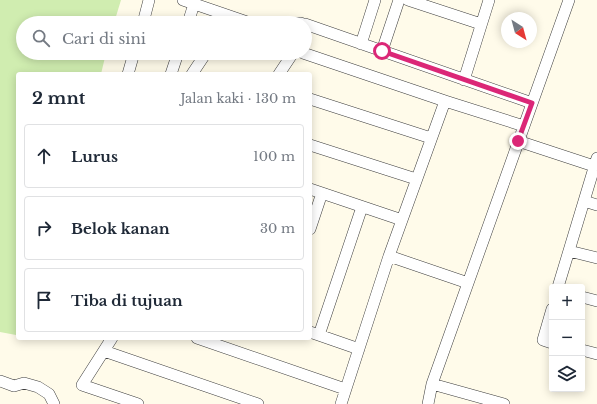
<!DOCTYPE html>
<html lang="id">
<meta charset="utf-8">
<style>
:root{--surface:#fff;--page:#f2f2f3;--text:#1f2937;--muted:#747a83;--line:#e0e1e3}
body{margin:0;font-family:"Libre Baskerville",serif;background:var(--page);color:var(--text)}
.controls{position:absolute;right:12px;bottom:12px;display:grid;overflow:hidden;border-radius:4px;box-shadow:0 2px 10px #0003}
.controls button{width:36px;height:36px;display:grid;place-items:center;padding:0;border:0;border-bottom:1px solid var(--line);background:var(--surface);color:var(--text);font:20px sans-serif}
.compass{position:absolute;left:501px;top:12px;width:36px;height:36px;border-radius:50%;background:var(--surface);box-shadow:0 2px 10px #0003;rotate:144deg}
.stop{position:absolute;width:12px;height:12px;margin:-9px;border:3px solid #db2777;border-radius:50%;background:#fff}
.stop.end{background:#db2777;border-color:#fff;box-shadow:0 1px 4px #0008}
.list{margin:0;padding:0;list-style:none}
h2{display:flex;justify-content:space-between;align-items:center;height:52px;margin:0;padding:0 16px;font-size:17px}
h2 small{font-size:13px;font-weight:400;color:var(--muted)}
.list li{display:grid;grid-template-columns:26px 1fr auto;gap:12px;align-items:center;box-sizing:border-box;height:64px;margin:0 8px 8px;padding:0 8px;border:1px solid var(--line);border-radius:4px}
.list b{display:block;font-size:15px;white-space:nowrap}
.list em{font-size:13px;font-style:normal;color:var(--muted)}
.icon{flex:none;width:22px;height:22px;fill:none;stroke:currentColor;stroke-width:2;stroke-linecap:round;stroke-linejoin:round}
.map{position:relative;flex:none;width:597px;height:404px;overflow:hidden}
.search{position:absolute;background:var(--surface);box-shadow:0 2px 10px #0003;left:16px;top:16px;width:296px;height:44px;display:flex;align-items:center;gap:10px;box-sizing:border-box;padding:0 14px;border-radius:22px;color:var(--muted);font-size:15px}
.panel{position:absolute;background:var(--surface);box-shadow:0 2px 10px #0003;left:16px;top:72px;width:296px;height:268px;border-radius:4px}
.map>svg:first-child{display:block}
</style>
<div class="map">
<svg width="597" height="404" viewBox="0 0 597 404">
<rect width="100%" height="100%" fill="#fffbea"/>
<path fill="#d0edb0" d="M0,0H121L114,23H23V53H106L101,74H18V334L16,335L0,332Z"/>
<g fill="none" stroke-linecap="round" stroke-linejoin="round">
<g stroke="#3e3e3e" stroke-width="12">
<path id="minor" d="M183,0L250,23
M408,0L481,24
M143,23L149,0
M188,23L194,4
M275,23H301
M305,24L532,103
M361,44L375,0
M382,51L399,0
M303,53L445,101L389,256L341,404
M128,74L134,53
M171,74L178,53
M192,74L206,53
M279,74L293,53
M464,80L489,0
M310,99L431,138
M445,101L524,126
M518,141L594,166
M310,145L416,179
M310,189L402,220
M584,201L597,205
M310,229L322,193
M569,251L597,258
M389,256L468,283
M558,287L597,158
M582,297L597,301
M552,309L543,340L552,343
M310,332L359,349
M319,335L362,207
M112,338L82,385L138,404
M197,338L345,389
M582,350L597,354
M104,351L258,404
M0,381L14,386L24,383L38,387L49,394L54,404
M432,384L504,404
M428,404L432,384L569,0"/>
</g>
<use href="#minor" stroke="#fff" stroke-width="11"/>
</g>
<g fill="none" stroke-linecap="round" stroke-linejoin="round">
<path stroke="#db2777" stroke-width="5" d="M382,51L532,103L518,141"/>
</g>
</svg>
<div class="controls">
<button>+</button>
<button>−</button>
<button><svg class="icon" aria-label="layers" viewBox="0 0 24 24"><path d="M12 4l9 5-9 5-9-5zM3 14l9 5 9-5"/></svg></button>
</div>
<svg class="compass" viewBox="-18 -18 36 36"><path d="M0-13l5 13h-10z" fill="#e53935"/><path d="M0 13l5-13h-10z" fill="#747a83"/></svg>
<div class="stop" style="left:382px;top:51px"></div>
<div class="stop end" style="left:518px;top:141px"></div>
<div class="search"><svg class="icon" aria-label="search" viewBox="0 0 24 24"><circle cx="10" cy="10" r="6"/><path d="M15 15l6 6"/></svg>Cari di sini</div>
<section class="panel">
<h2>2 mnt<small>Jalan kaki · 130 m</small></h2>
<ul class="list">
<li><svg class="icon" aria-label="ahead" viewBox="0 0 24 24"><path d="M12 20V5M6 11l6-6 6 6"/></svg><div><b>Lurus</b></div><em>100 m</em></li>
<li><svg class="icon" aria-label="right" viewBox="0 0 24 24"><path d="M7 20v-9h11M14 6l5 5-5 5"/></svg><div><b>Belok kanan</b></div><em>30 m</em></li>
<li><svg class="icon" aria-label="arrive" viewBox="0 0 24 24"><path d="M6 21V4h12l-3 4 3 4H6"/></svg><div><b>Tiba di tujuan</b></div></li>
</ul>
</section>
</div>
